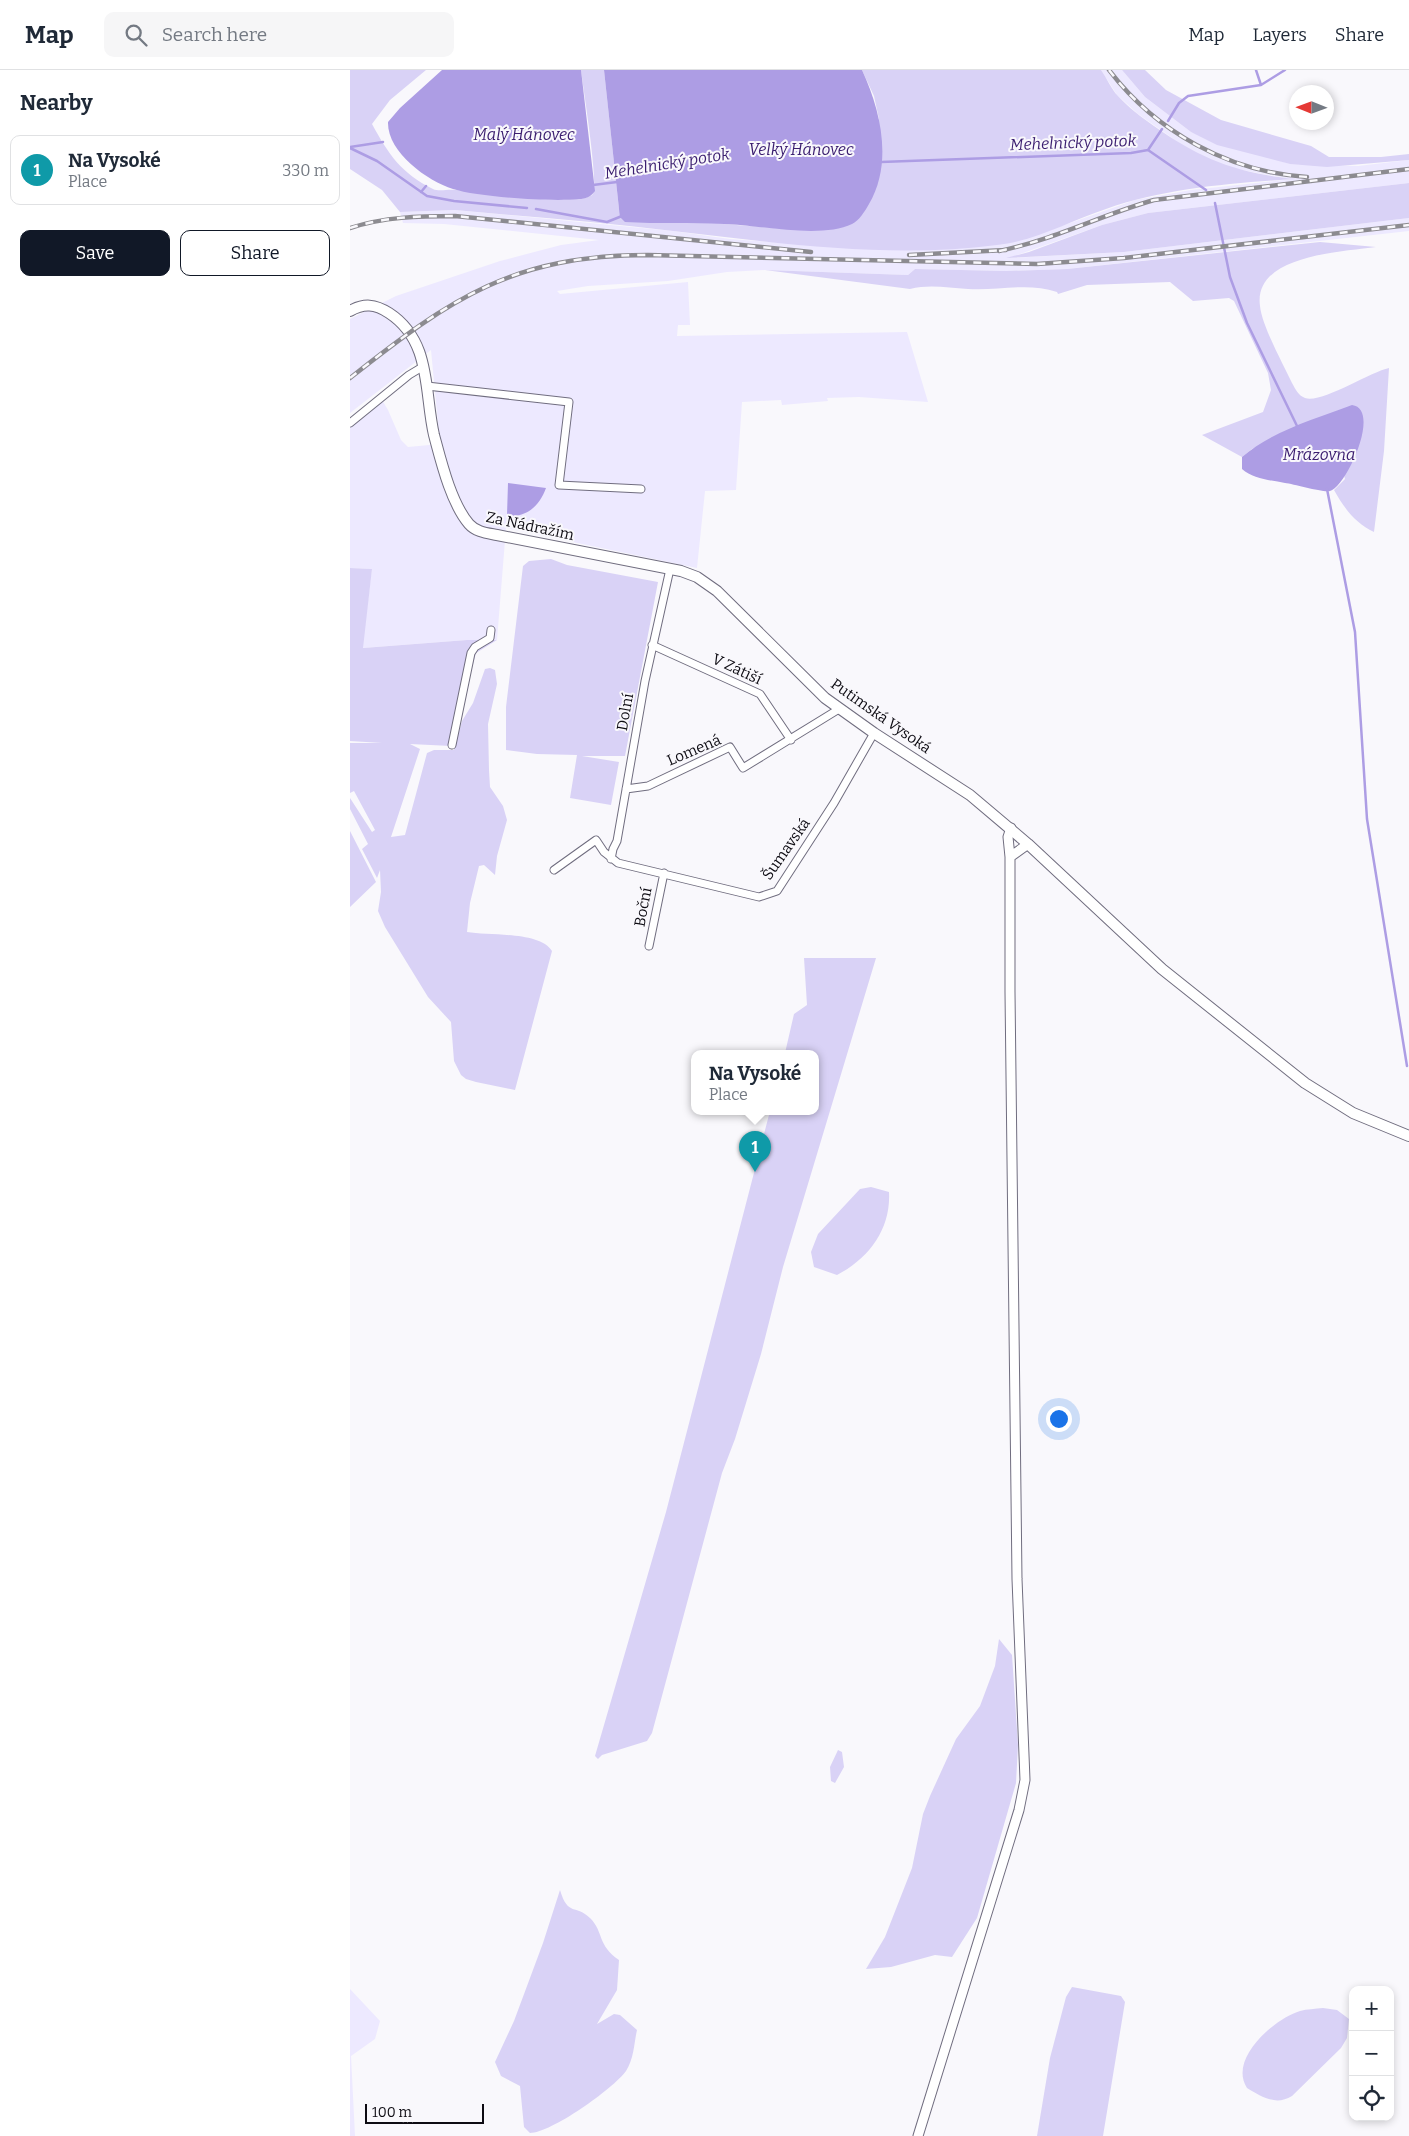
<!DOCTYPE html>
<meta charset="utf-8">
<style>
:root{--surface:#fff;--page:#f6f6f7;--text:#1f2937;--muted:#747a83;--line:#e0e1e3;--accent:#111827}
body{margin:0;font-family:Bitter,serif;background:var(--page);color:var(--text)}
.controls{position:absolute;right:15px;bottom:15px;display:grid;overflow:hidden;border-radius:10px;box-shadow:0 2px 8px #0003}
.controls button{width:45px;height:45px;display:grid;place-items:center;padding:0;border:0;border-bottom:1px solid var(--line);background:var(--surface);color:var(--text);font:25px sans-serif}
.compass{position:absolute;left:939px;top:15px;width:45px;height:45px;border-radius:50%;background:var(--surface);box-shadow:0 2px 8px #0003;rotate:271deg}
.scale{position:absolute;left:15px;bottom:12px;width:119px;box-sizing:border-box;padding-left:5px;border:2px solid #0d0b12;border-top:0;font-size:14px;line-height:18px;white-space:nowrap;color:#0d0b12;-webkit-text-stroke:4px #f9f8fc;paint-order:stroke}
.you{position:absolute;left:708px;top:1348px;width:18px;height:18px;margin:-12px;border:4px solid #fff;border-radius:50%;background:#1a73e8;box-shadow:0 0 0 8px #1a73e833}
.badge{display:grid;place-items:center;width:32px;height:32px;border-radius:50%;background:var(--accent);color:#fff;font-size:16px;font-weight:700}
.pin{position:absolute;translate:-50% -41px;filter:drop-shadow(0 1px 2px #0008)}
.pin::after{content:'';position:absolute;top:26px;width:18px;height:15px;background:inherit;clip-path:polygon(0 0,100% 0,50% 100%)}
.popup{position:absolute;left:341px;top:980px;width:128px;height:65px;box-sizing:border-box;display:grid;place-content:center;border-radius:10px;background:var(--surface);filter:drop-shadow(0 1px 4px #0005);font-size:16px;white-space:nowrap;color:var(--muted)}
.popup b{font-size:19px;color:var(--text)}
.popup::after{content:'';position:absolute;left:50%;top:100%;margin-left:-10px;border:10px solid transparent;border-top-color:var(--surface)}
.list{margin:0;padding:0;list-style:none}
h2{display:flex;justify-content:space-between;align-items:center;height:65px;margin:0;padding:0 20px;font-size:21px}
h2 small{font-size:16px;font-weight:400;color:var(--muted)}
.list li{display:grid;grid-template-columns:32px 1fr auto;gap:15px;align-items:center;box-sizing:border-box;height:70px;margin:0 10px 10px;padding:0 10px;border:1px solid var(--line);border-radius:10px}
.list b{display:block;font-size:19px;white-space:nowrap}
.list p{margin:0;font-size:16px;white-space:nowrap;color:var(--muted)}
.list em{font-size:16px;font-style:normal;color:var(--muted)}
.actions{display:flex;gap:10px;padding:15px 20px}
.actions a{flex:1;padding:11px 0;border:1px solid var(--accent);border-radius:10px;text-align:center;font-size:18px;color:var(--accent)}
.actions .main{background:var(--accent);color:#fff}
.icon{flex:none;width:28px;height:28px;fill:none;stroke:currentColor;stroke-width:2;stroke-linecap:round;stroke-linejoin:round}
.map{position:relative;flex:none;width:1059px;height:2066px;overflow:hidden}
header{display:flex;align-items:center;gap:30px;box-sizing:border-box;height:70px;padding:0 25px;background:var(--surface);border-bottom:1px solid var(--line)}
header strong{font-size:24px}
nav{display:flex;gap:28px;margin-inline-start:auto;font-size:18px}
.search{width:350px;height:45px;background:var(--page);display:flex;align-items:center;gap:12px;box-sizing:border-box;padding:0 18px;border-radius:10px;color:var(--muted);font-size:19px}
main{display:flex}
aside{flex:1;background:var(--surface)}
.map>svg:first-child{display:block}
</style>
<header>
<strong>Map</strong>
<div class="search"><svg class="icon" aria-label="search" viewBox="0 0 24 24"><circle cx="10" cy="10" r="6"/><path d="M15 15l6 6"/></svg>Search here</div>
<nav><a>Map</a><a>Layers</a><a>Share</a></nav>
</header>
<main>
<aside>
<h2>Nearby<small></small></h2>
<ul class="list">
<li><span class="badge" style="background:#0f9aa8">1</span><div><b>Na Vysoké</b><p>Place</p></div><em>330 m</em></li>
</ul>
<div class="actions"><a class="main">Save</a><a>Share</a></div>
</aside>
<div class="map">
<svg width="1059" height="2066" viewBox="0 0 1059 2066">
<rect width="100%" height="100%" fill="#f9f8fc"/>
<path fill="#ede9ff" d="M751,0H772L795,27L841,62L940,94L1008,96L1059,90V113L798,143L752,155L659,188L774,182L1059,148V161L717,199L656,201L565,199L558,205L415,200L377,202L318,211L238,216L207,221L210,224L338,212L340,255H328L327,266L557,262L578,332L509,327L477,328L478,331L432,335L431,330L392,332L386,420L355,421L347,498L156,458L147,570H117L12,578L22,499L0,498V356L32,330L38,340L51,370L58,377L90,374L81,280L0,343V249L46,226L150,191L211,175L249,170L94,154L53,153L50,142L105,140L323,161L380,169L522,179L672,170L785,130L841,120L942,109L881,98L842,82L788,44L767,25Z
M0,1919L30,1951L25,1969L1,1986L5,2066H0Z"/>
<path fill="#d9d2f6" d="M0,0H76L40,30L22,54C39,85 51,103 83,119C89,122 98,119 105,120C126,121 232,138 243,124C249,115 233,17 231,0H254L269,139L374,154L435,159L529,49L524,26L512,0H751C757,8 761,19 768,26C778,37 791,47 804,56C852,90 887,103 946,109C883,113 816,118 756,139C720,151 685,171 647,175C539,189 429,173 323,161C250,152 178,147 105,140L50,142L32,120L0,99Z
M772,0H795L816,20L871,50L961,76L979,87H1031L1059,84V90L977,97L940,94L867,75L841,62L795,27Z
M1059,113V148L774,182L656,188L679,182L752,155L798,143Z
M970,172L1026,177C991,182 903,185 910,236C912,256 933,294 942,313C946,320 948,325 955,328C971,334 1020,302 1039,298L1034,381L1024,462C1005,453 994,438 984,420L995,409L976,345L902,379L892,387L852,365L913,342L921,320L918,303L884,231L879,228L843,231L820,212L737,215L708,224L707,222C678,212 648,221 618,219C598,218 580,214 560,219L415,200L558,205L565,199L656,201L717,199Z
M201,489L217,495L308,512L275,686H232L269,692L261,735L220,728L227,685L187,684L156,680V637L173,496L179,491Z
M0,498L22,499L13,578L117,570H147L126,583L101,676L60,674L70,679L41,767L55,765L77,683L84,680H104L112,651L123,633L135,599L140,598L145,600L147,614L138,654L139,700L140,717L153,736L157,750L147,786L145,805L134,795L129,796L120,833L117,862C139,866 190,861 202,881L165,1020L126,1012L116,1009L111,1005L104,991L101,952L78,927L35,857L28,841L31,822L30,800L27,808L12,779L18,774L0,739V728L22,762L25,760L4,721L0,723V673H32L0,671Z
M0,761L26,812L0,837Z
M454,888H526L433,1197L411,1284L385,1369L372,1403L302,1663L297,1671L252,1685L248,1689L245,1686L316,1442L420,1041H465V983H435L444,944L457,935Z
M521,1117L539,1122C541,1159 519,1188 487,1205L464,1197L461,1182L468,1164L510,1119Z
M649,1569L662,1585L668,1675L666,1713L627,1848L602,1887L585,1885L541,1897L516,1899L535,1867L562,1798L573,1744L580,1726L606,1669L630,1636L645,1596Z
M488,1680L492,1682L494,1697L485,1713L481,1711L480,1697Z
M210,1820C218,1847 226,1834 240,1848C254,1862 247,1875 269,1890L267,1920L247,1954L264,1944L270,1945L287,1960C284,1973 284,1989 276,2001C263,2019 201,2063 180,2063L174,2057L170,2016L151,2006L145,1992L164,1951L193,1873Z
M722,1917L771,1926L775,1932L753,2066H687L700,1988L716,1927Z
M973,1938L987,1940L999,1949L997,1968L991,1978L942,2026C926,2036 912,2027 897,2018C878,1989 924,1949 950,1941C957,1939 965,1939 973,1938Z"/>
<path fill="#ad9de4" d="M92,0H231L245,121C241,127 235,129 229,129C202,132 128,127 103,119C77,111 37,82 38,52L50,38Z
M254,0H512C531,41 543,93 519,134C515,141 509,151 502,154C471,169 409,155 374,154C341,152 308,154 275,152L270,147L269,139Z
M1002,335C1032,339 996,417 980,421C974,423 944,414 935,413C920,410 903,409 892,399V387C922,361 965,349 1002,335Z
M158,413L196,418C190,435 176,449 157,445Z"/>
<g fill="none" stroke-linecap="round" stroke-linejoin="round">
<path stroke="#ad9de4" stroke-width="2.5" d="M911,15L935,0
M818,51L829,33L838,26L911,15L906,0
M0,77L33,72
M0,78L27,91L77,126L104,131L177,138
M798,80L856,120
M531,92L781,83L798,80L812,59
M243,115L267,112
M71,122L76,116
M865,133L880,207L897,253L948,358
M186,139L257,152L272,146
M977,419L1005,562L1017,749L1057,996"/>
<g stroke="#706d7f" stroke-width="9">
<path id="minor" d="M77,316L219,332L209,415L291,419
M0,353L59,305L74,296
M302,575L410,624L441,670
M102,675L121,583L125,577L140,568L141,560
M276,719L298,716L380,677L393,698L489,639
M261,789L263,779L267,771L295,611L320,499
M204,800L246,770L254,782L268,793L409,827L427,821L484,733L524,663
M299,876L314,803"/>
</g>
<g stroke="#706d7f" stroke-width="11">
<path id="tertiary" d="M660,787L678,774
M568,2066L669,1740L675,1710L667,1509L660,922V787L658,767L661,758"/>
</g>
<g stroke="#706d7f" stroke-width="12">
<path id="secondary" d="M0,241C14,233 25,234 39,243C82,271 74,322 84,365C91,391 101,433 119,454C126,462 137,463 147,465L331,501L347,507L367,521L475,628L524,663L620,725L678,774L812,899L955,1013L1003,1043L1059,1066"/>
</g>
<use href="#minor" stroke="#fff" stroke-width="7"/>
<use href="#tertiary" stroke="#fff" stroke-width="9"/>
<use href="#secondary" stroke="#fff" stroke-width="10"/>
<g stroke="#8c8b90" stroke-width="4.5">
<path id="rail" d="M759,0C806,62 879,102 957,107
M0,158C34,147 69,146 105,146L461,182
M649,181C703,170 751,145 804,130L1059,99
M559,185L656,180
M0,308C101,228 164,185 298,185L687,194L774,188L1059,155"/>
</g>
<use href="#rail" stroke="#f9f8fc" stroke-width="2.5" stroke-dasharray="8" stroke-linecap="butt"/>
</g>
<g text-anchor="middle" stroke-width="4" stroke-linejoin="round" paint-order="stroke">
<g font-size="15" fill="#0d0b12" stroke="#f9f8fc">
<text transform="translate(180 456) rotate(12)" y="5">Za Nádražím</text>
<text transform="translate(387 599) rotate(25)" y="5">V Zátiší</text>
<text transform="translate(275 642) rotate(-80)" y="5">Dolní</text>
<text transform="translate(531 646) rotate(35)" y="5">Putimská Vysoká</text>
<text transform="translate(344 680) rotate(-23)" y="5">Lomená</text>
<text transform="translate(436 779) rotate(-55)" y="5">Šumavská</text>
<text transform="translate(293 837) rotate(-79)" y="5">Boční</text>
</g>
<g font-size="16" font-style="italic" fill="#3b1e70" stroke="#f9f8fc">
<text x="174" y="70">Malý Hánovec</text>
<text transform="translate(723 72) rotate(-2)" y="6">Mehelnický potok</text>
<text x="451" y="85">Velký Hánovec</text>
<text transform="translate(317 93) rotate(-9)" y="6">Mehelnický potok</text>
<text x="969" y="390">Mrázovna</text>
</g>
</g>
</svg>
<div class="controls">
<button>+</button>
<button>−</button>
<button><svg class="icon" aria-label="locate" viewBox="0 0 24 24"><circle cx="12" cy="12" r="6"/><path d="M12 2v4M12 18v4M2 12h4M18 12h4"/></svg></button>
</div>
<svg class="compass" viewBox="-18 -18 36 36"><path d="M0-13l5 13h-10z" fill="#e53935"/><path d="M0 13l5-13h-10z" fill="#747a83"/></svg>
<div class="scale">100 m</div>
<div class="you"></div>
<div class="pin badge" style="left:405px;top:1102px;background:#0f9aa8">1</div>
<div class="popup"><b>Na Vysoké</b>Place</div>
</div>
</main>
